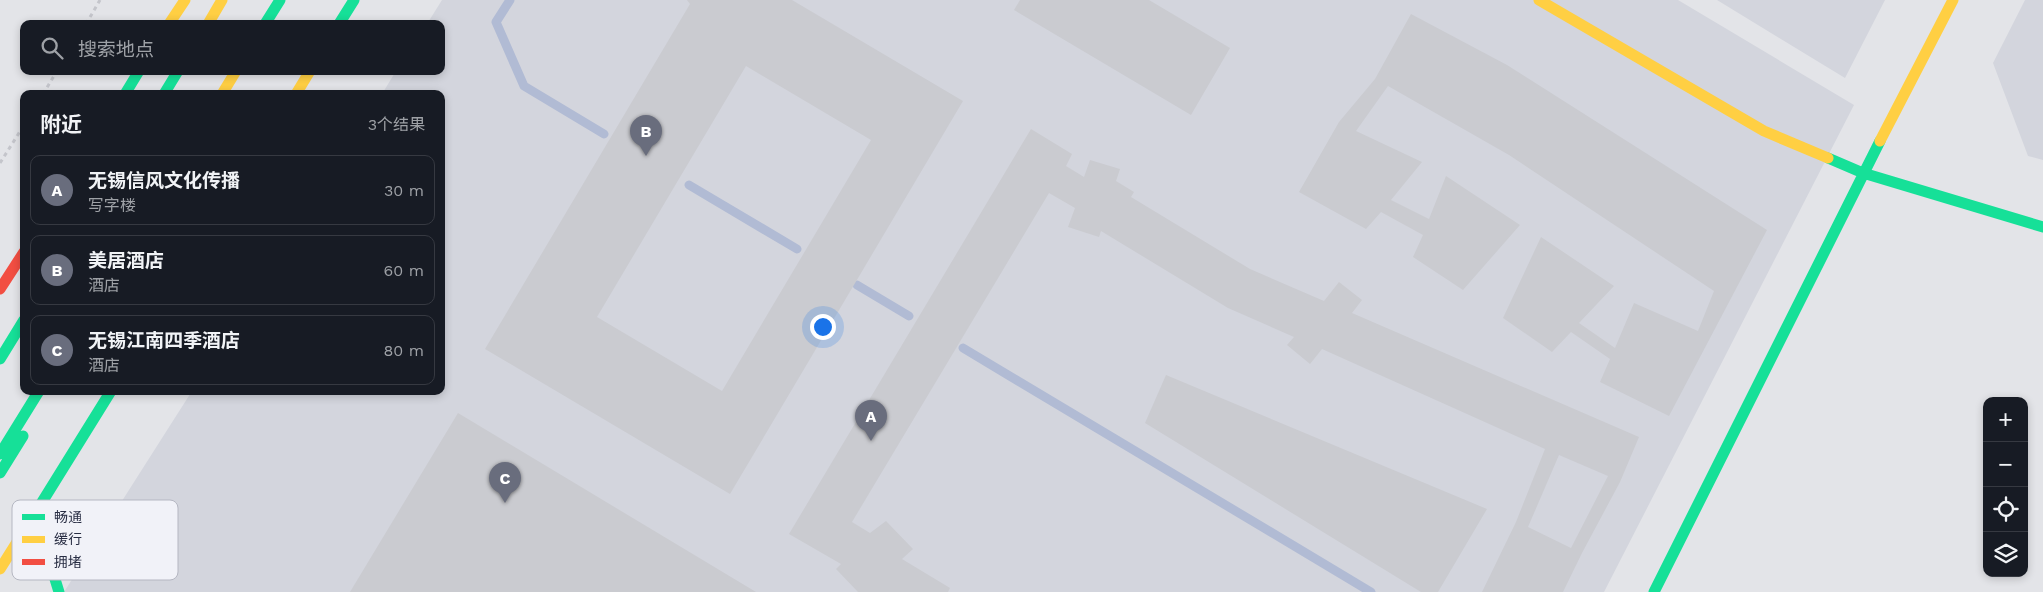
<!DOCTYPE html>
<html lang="zh">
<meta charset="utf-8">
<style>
:root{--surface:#171b24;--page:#242831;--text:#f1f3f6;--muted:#9ea1a6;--line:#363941;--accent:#696d7d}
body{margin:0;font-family:"Work Sans","Noto Sans SC",sans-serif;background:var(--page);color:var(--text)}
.controls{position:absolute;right:15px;bottom:15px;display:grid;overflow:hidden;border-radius:10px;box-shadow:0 2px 8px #0003}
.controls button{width:45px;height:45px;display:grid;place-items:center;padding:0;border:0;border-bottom:1px solid var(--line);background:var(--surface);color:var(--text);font:25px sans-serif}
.you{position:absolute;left:822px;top:326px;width:18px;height:18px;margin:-12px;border:4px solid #fff;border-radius:50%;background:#1a73e8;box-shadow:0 0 0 8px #1a73e833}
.badge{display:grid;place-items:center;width:32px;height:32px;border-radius:50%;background:var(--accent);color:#fff;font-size:16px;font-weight:700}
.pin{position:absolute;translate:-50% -41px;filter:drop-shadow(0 1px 2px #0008)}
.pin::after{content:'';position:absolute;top:26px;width:18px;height:15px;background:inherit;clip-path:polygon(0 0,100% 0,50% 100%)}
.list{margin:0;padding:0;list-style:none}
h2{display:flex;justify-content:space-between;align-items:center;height:65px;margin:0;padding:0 20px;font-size:21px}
h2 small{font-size:16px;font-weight:400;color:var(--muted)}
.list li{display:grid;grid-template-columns:32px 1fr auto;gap:15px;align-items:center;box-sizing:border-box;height:70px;margin:0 10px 10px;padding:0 10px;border:1px solid var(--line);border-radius:10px}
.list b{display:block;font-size:19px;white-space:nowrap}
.list p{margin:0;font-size:16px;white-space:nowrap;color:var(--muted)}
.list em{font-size:16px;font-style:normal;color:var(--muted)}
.icon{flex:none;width:28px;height:28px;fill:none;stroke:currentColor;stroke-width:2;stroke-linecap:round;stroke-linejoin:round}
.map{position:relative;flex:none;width:2043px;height:592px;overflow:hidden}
.search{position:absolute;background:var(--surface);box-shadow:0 2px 8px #0003;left:20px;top:20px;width:425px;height:55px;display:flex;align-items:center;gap:12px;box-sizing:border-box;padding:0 18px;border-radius:10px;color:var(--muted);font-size:19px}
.panel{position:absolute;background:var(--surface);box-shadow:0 2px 8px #0003;left:20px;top:90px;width:425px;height:305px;border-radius:10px}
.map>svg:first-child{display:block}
</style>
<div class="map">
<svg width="2043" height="592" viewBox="0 0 2043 592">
<rect width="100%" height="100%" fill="#e3e4e8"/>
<path fill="#d3d5dd" d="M442,0H1678L1854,105L1604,592H64L192,391H441V94H382L396,71H441V24H427Z
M1717,0H1885L1845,78Z
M2025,0H2043V160L2028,156L1993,63Z"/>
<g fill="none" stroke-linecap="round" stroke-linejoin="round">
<path stroke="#b1bbd4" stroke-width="9" d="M510,0L496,22L524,86L604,134
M689,185L797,249
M857,285L909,316
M963,348L1371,592"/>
</g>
<path fill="#cacbd0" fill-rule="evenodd" d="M687,0H792L963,101L730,494L485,349L690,4ZM746,66L871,140L722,391L597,317Z
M1020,0H1149L1230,48L1191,115L1014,10Z
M1411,14L1507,65L1767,230L1669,416L1600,382L1610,359L1571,332L1552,352L1503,318L1541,237L1614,286L1579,323L1615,348L1634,303L1698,331L1714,291L1509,155L1388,86L1356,131L1422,162L1391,200L1429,219L1446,176L1520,225L1463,290L1413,257L1423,235L1381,212L1366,229L1299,192L1339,122L1375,79Z
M1031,129L1072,154L1066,166L1084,177L1090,160L1120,169L1116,181L1134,192L1131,197L1250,269L1324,301L1339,282L1362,300L1352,313L1639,437L1620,482L1582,553L1563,592H1482L1516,522L1545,449L1322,349L1310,364L1287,345L1294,337L1228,308L1101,231L1099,237L1068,227L1075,208L1049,193L852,522L870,533L886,521L913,549L902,559L950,588L948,592H858L836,569L841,564L789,534ZM1559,455L1608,476L1571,548L1528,527Z
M1166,375L1487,509L1438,592H1421L1145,423Z
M458,413L756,592H350Z"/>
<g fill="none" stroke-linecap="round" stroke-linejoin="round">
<path stroke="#c4c5cb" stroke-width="3" stroke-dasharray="4 4" stroke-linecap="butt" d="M86,24L100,0
M43,94L57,71
M0,163L24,125"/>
<path stroke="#16e098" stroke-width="11" d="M265,24L280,0
M339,24L354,0
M125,94L139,71
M164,94L178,71
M1828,158L1863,173L2043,227
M0,359L24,320
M0,454L39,391
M0,473L23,436
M59,592L47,553L39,507L111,391
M1654,592L1880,141"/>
<path stroke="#ffcf43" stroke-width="11" d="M1539,0L1764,131L1828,158
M169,24L185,0
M208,24L222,0
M222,94L236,71
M296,94L310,71
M1880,141L1953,0
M0,569L39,507"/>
<path stroke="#f24e42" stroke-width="11" d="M0,289L24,252"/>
</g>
<rect x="12" y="500" width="166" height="80" rx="8" fill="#f1f2f8" stroke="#b5b7c2" stroke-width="1"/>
<rect x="22" y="514" width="23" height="6" fill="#16e098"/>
<rect x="22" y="536" width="23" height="7" fill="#ffcf43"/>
<rect x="22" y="559" width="23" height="6" fill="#f24e42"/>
<g font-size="14" fill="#282d43">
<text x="54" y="522">畅通</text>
<text x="54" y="544">缓行</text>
<text x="54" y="567">拥堵</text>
</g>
</svg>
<div class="controls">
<button>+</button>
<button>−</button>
<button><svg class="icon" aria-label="locate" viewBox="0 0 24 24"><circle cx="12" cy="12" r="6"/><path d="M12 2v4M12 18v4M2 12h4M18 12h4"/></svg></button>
<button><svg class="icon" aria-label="layers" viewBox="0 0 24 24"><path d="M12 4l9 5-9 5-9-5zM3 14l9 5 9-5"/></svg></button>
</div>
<div class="you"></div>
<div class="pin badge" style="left:871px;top:441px">A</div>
<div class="pin badge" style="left:646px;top:156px">B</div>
<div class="pin badge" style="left:505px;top:503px">C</div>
<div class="search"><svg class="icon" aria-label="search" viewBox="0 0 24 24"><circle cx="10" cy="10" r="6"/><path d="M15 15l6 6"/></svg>搜索地点</div>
<section class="panel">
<h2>附近<small>3个结果</small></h2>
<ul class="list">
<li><span class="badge">A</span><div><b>无锡信风文化传播</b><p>写字楼</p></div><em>30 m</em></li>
<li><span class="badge">B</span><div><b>美居酒店</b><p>酒店</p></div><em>60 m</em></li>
<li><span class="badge">C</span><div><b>无锡江南四季酒店</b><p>酒店</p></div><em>80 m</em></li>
</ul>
</section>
</div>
